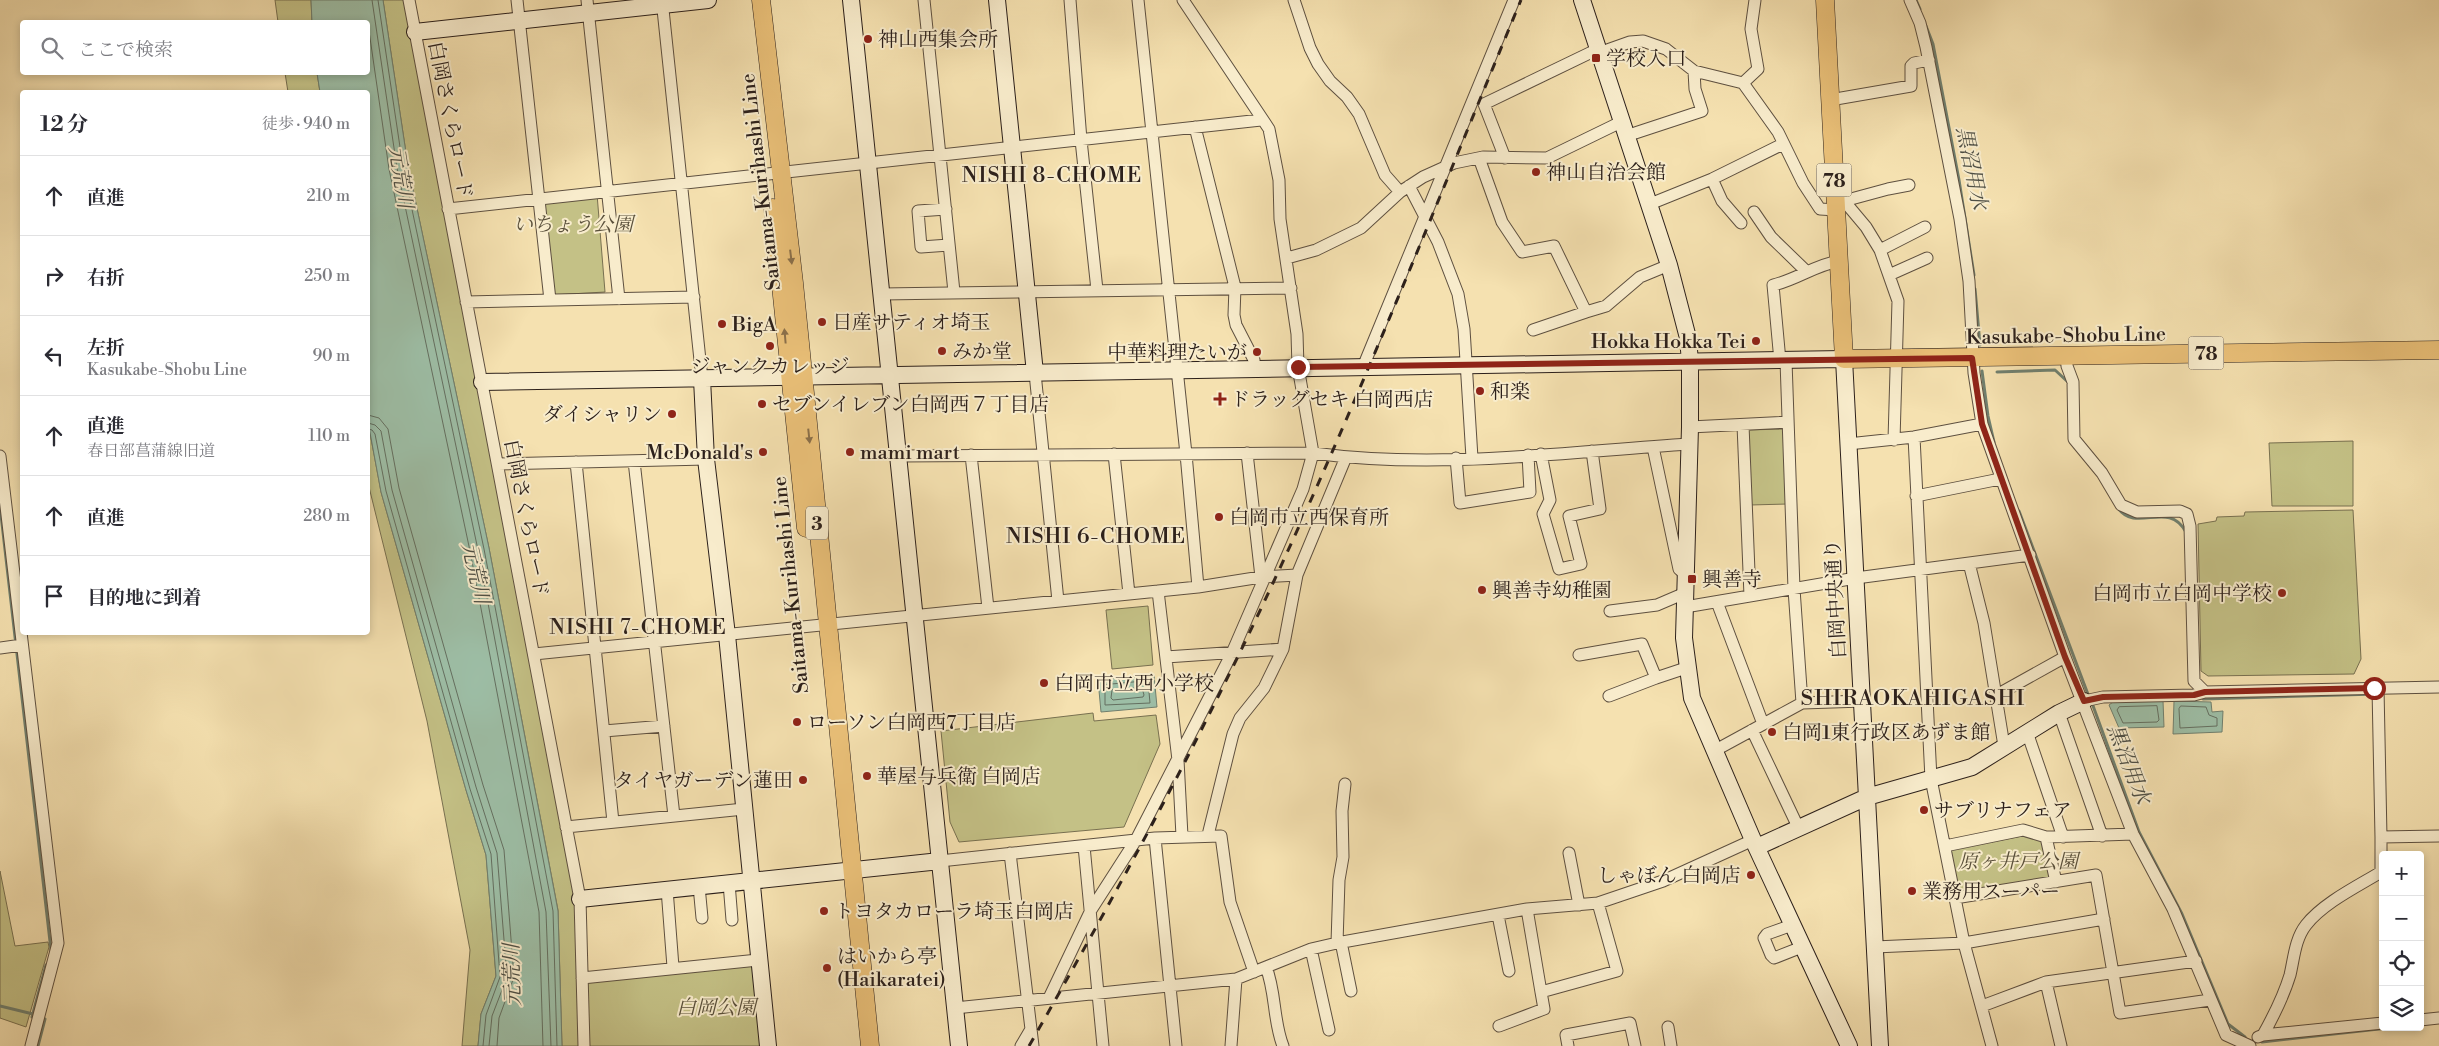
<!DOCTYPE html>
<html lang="ja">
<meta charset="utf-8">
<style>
:root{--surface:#fff;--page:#f7f7f7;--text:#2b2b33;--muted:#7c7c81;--line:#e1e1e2}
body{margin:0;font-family:"Libre Bodoni","Noto Serif JP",serif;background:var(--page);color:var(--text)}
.controls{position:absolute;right:15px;bottom:15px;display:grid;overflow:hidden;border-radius:5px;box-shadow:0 2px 8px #0003}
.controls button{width:45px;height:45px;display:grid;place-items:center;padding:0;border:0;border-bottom:1px solid var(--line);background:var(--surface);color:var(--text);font:25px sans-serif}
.stop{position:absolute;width:15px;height:15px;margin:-11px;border:4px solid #8f2418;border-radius:50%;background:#fff}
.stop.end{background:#8f2418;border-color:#fff;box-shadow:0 1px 5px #0008}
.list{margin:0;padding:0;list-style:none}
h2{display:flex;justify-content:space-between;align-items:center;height:65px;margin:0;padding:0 20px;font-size:21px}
h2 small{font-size:16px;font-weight:400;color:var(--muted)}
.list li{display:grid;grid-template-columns:32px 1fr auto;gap:15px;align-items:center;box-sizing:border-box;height:80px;padding:0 20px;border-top:1px solid var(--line)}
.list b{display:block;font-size:19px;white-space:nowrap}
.list p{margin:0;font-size:16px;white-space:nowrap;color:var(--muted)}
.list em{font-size:16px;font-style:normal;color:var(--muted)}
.icon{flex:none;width:28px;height:28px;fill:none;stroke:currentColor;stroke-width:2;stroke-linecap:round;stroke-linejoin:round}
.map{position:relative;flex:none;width:2439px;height:1046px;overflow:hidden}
.search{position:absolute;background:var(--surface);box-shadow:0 2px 8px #0003;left:20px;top:20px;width:350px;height:55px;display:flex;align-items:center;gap:12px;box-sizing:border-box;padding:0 18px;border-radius:5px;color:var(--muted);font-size:19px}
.panel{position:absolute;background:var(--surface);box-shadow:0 2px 8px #0003;left:20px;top:90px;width:350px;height:545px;border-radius:5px}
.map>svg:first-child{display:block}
</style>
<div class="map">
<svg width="2439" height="1046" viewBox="0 0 2439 1046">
<rect width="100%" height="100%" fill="#f5e1b0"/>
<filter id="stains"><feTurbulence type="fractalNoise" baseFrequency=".004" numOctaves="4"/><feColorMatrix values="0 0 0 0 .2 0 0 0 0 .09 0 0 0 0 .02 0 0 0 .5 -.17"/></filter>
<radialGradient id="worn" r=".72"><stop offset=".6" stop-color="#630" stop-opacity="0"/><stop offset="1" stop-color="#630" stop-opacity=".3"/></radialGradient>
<path fill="#c4c186" stroke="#787050" d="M275,0H311L312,22H278Z
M383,0H404L576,902L579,1046H562L558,910L489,548L408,166Z
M285,73H317L320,92H288Z
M597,194L605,292L553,295L544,200Z
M368,422L381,492L466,790L486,855L496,976L481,1014L478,1046H462L470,950L427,721L368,483Z
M1785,429L1788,504L1750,505L1746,430Z
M2353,441V506H2272L2269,443Z
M2353,510L2361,659L2354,674L2208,676L2201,671L2198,524L2216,521L2217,517L2244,516L2245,512Z
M1148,606L1153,665L1112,669L1106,610Z
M1093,713L1094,721L1156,715L1160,744L1124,827L959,842L950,822L941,731Z
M2022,836L2040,840L2043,843L2049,876L2047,881L1959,893L1951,852L1954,849Z
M0,871L15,946L48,942L49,947L26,1027L0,1018Z
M753,964L761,1046H589L587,984L591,980Z"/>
<path fill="#9dbea6" stroke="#707f6e" d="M311,0H383L408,166L489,548L558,911L562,1046H478L481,1014L496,976L486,855L466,790L381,492L368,422V92H320L317,73L368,72V22H312Z
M1154,675L1157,707L1101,712L1098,680Z
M2163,701L2164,727L2119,728L2109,705L2113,702Z
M2174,701L2211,702L2212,712L2223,711L2222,732L2173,734Z"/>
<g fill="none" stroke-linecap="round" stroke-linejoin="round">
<path stroke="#646f60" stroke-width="1" d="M372,0L397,168L478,550L546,912L551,1046
M378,0L403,167L484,549L553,911L557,1046
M368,24L389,169L470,551L539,912L543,1046
M368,415L379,418L388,429L399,488L483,785L504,850L514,977L499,1018L497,1046
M368,423L375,425L381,431L392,490L476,787L497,853L507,977L492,1016L489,1046
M368,429L372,430L375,434L386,491L470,789L491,854L500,977L486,1015L483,1046
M1148,681L1150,703L1105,705V685Z
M1142,688L1144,695L1143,697L1113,700L1111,698L1112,690Z
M2157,706L2159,720L2157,722L2123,723L2117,710L2119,707Z
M2181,706L2206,707L2209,715L2217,718V726L2180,728L2179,709Z"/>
<path stroke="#707f6e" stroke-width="3" d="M1916,0L1920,9
M1926,26L1933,44L1959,180L1974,275
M1975,289L1980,345
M1982,371L1988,416L1994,442
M1997,372L2055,370L2069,383
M0,506L51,950
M2118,508C2137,534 2168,499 2186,532
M2019,511L2089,697
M2201,697L2203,699L2377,694
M2092,703L2139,832L2182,914L2228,1024L2245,1037
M0,1006L33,1014
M2262,1042L2397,1027
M38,1046L45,1019L32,1017L46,965"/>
<g stroke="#5e5040" stroke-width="13">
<path id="street" d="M409,0L580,899L584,1046
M517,0L550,300
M587,0L619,299
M662,0L702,379
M924,0L954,292
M1070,0L1081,140L1097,290
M1138,0L1186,454L1198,587
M1294,0L1310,48L1318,64L1330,81L1347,97L1359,114L1385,175L1400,192
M1755,0L1751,29L1758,69L1743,83L1778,132L1803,183L1820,209L1836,210
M1910,0L1920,23L1926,47L1960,219L1969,281L1974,373L1982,424L2065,657L2133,834L2173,909L2226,1035L2250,1046
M1599,53L1630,42L1643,41L1666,49L1694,71L1743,83
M1830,100L1911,86V66L1914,63L1929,60
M1195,127L1235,287L1234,315L1236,325L1254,360L1255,369
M1626,136L1702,111L1695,89L1694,71
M1479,158L1502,222L1522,252L1554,246L1586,312L1606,306L1640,277L1669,265
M1505,158L1484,104L1598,49
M1712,179L1722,201L1741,223
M1409,186L1438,242L1458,294L1464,329L1472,458
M1840,202L1888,189L1909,185
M1845,202L1866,227L1880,250L1898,301L1894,440
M1650,204L1712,179L1783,144
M448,209L1261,120
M946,209L918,211L921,247L949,245
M1754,212L1771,237L1807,272
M1880,250L1925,227
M1287,258L1316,250L1361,228L1400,192L1423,177L1454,163L1483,157L1547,158L1621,122
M1889,275L1927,258
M882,294L1291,288
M466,302L694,297
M1533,330L1586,312
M2066,356L2067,366L2073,382L2074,439L2102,473L2121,505L2137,512L2180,511L2187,514L2190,526L2194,681L2205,692
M1780,361L1773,285C1796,280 1815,265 1839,261
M1786,361L1794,589L1802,703
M1363,367L1514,0
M1035,373L1058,601
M1743,425L1750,596
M1690,427L1788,422
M1914,437L1931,779L1964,943L1992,1046
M1848,444L1914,437L1982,424
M1653,447L1679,569L1686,575
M1247,453L1261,577
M1114,454L1129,594
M1541,454L1550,500L1543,514L1559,569L1581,564L1569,516L1600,509L1592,451
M971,455L988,608
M0,456L58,943L31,1046
M899,456L1313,453C1437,470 1564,452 1689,444
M1456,458L1460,503L1530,492L1528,455
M634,461L674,816
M576,462L613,822
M498,464L706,459
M1916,496L2000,479
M1969,563L1984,623L2004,746
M1297,575L1346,457
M1158,591L1178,760L1182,836
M1717,602L1763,724
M1685,607L1856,578L2030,555
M1610,611L1657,605L1685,593
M0,648L22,645
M534,654L1198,587L1261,577L1297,575L1283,649L1264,688L1240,718L1233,734L1208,835
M1579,655L1642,644L1656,678L1686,668
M1166,657L1283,649
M2378,688L2381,837
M1609,696L1656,678
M1995,696L2065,657
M2084,701L2103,697L2194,695L2205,692L2439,687
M2059,713L2102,836
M1752,730L1799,829
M604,731L664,726
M2027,732L2063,837
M1714,751L1802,703L1863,701
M566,827L744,809
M2046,837L2056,882
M1155,838L1176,1046
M1084,846L1103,1046
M1945,846L2023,830L2046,837L2133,834
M1010,853L1033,1046
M1569,853L1579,905
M940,861L1155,838L1221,836L1230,902L1254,972
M729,883L732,920
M699,886L702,918
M667,889L673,967
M1955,898L2096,875L2120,1013L2210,1000
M1527,909L1541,992L1617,971L1598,903
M1498,915L1509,971
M1792,925L1767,934L1764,938L1771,955L1774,958L1802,947
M1341,942L1351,991
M1337,943L1339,880L1343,857L1342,811L1345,784
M1875,947L1964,943L2104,919
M1311,949L1329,1030
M1266,967C1276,992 1273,1021 1283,1046
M582,978L758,960
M2046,982L2061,1046
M1049,998L1091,910L1136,840L1232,653L1303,489L1313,453L1298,367L1297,334L1280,219L1279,180L1269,129L1183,0
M1982,1006L2046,982L2196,961
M955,1008L1236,979L1311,949L1337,943L1527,909L1598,903L1663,881L1753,840
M2420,1020L2439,1018
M1499,1026L1544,1009L1541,992
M1668,1027L1671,1046
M2263,1035C2273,1017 2284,995 2290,975C2294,958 2295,939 2306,925C2323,903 2358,886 2381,872V837L2439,836
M2258,1037L2263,1035L2383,1023
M1021,1046L1031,1029
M1231,1046L1236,979
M1568,1046L1566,1035L1630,1023L1635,1046"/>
</g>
<g stroke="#2c201b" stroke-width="18">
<path id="secondary" d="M851,0L959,1046
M997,0L1035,373
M1582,0L1669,265L1688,338L1690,362V427L1684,638L1692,698L1753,840L1849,1046
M415,32L708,0
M702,379L706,459L727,635L768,1046
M482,382L1844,359L1880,1046
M1757,847L1867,797L1972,767L2059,713L2084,701
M580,899L940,861"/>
</g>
<g stroke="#2c201b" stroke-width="19">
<path id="primary" d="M761,0L794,283L870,1046
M1825,0L1844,359L2439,350
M773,208L806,528"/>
</g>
<use href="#street" stroke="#f8eccc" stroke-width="11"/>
<use href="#secondary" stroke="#f8eccc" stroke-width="16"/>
<use href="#primary" stroke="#eac078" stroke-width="18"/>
<path stroke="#2c201b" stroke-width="3" stroke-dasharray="9 9" stroke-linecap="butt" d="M1029,1046C1116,894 1199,742 1273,583C1362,392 1440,195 1521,0"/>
</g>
<defs><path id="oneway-solid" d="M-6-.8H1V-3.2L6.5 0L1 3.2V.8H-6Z" transform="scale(1.25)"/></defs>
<g fill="#8b704a">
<use href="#oneway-solid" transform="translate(791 257) rotate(83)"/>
<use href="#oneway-solid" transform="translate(785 336) rotate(-95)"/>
<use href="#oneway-solid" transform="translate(809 436) rotate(84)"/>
</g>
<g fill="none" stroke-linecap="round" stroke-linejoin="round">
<path stroke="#8f2418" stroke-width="6" d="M1298,367L1972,358L1982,424L2065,657L2084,701L2103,697L2194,695L2205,692L2374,688"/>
</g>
<g fill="#8f2418" stroke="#f8eccc" stroke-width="2">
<circle cx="868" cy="39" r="5"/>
<rect x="1591" y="53" width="10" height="10" rx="2.5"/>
<circle cx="1536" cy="172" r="5"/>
<circle cx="822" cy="322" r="5"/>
<circle cx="722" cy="324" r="5"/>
<circle cx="1756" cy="341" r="5"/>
<circle cx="770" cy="346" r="5"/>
<circle cx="942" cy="351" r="5"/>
<circle cx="1257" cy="352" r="5"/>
<circle cx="1480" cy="391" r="5"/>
<path d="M1217.5 391.5h5v5h5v5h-5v5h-5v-5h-5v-5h5z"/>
<circle cx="762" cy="404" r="5"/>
<circle cx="672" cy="414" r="5"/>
<circle cx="763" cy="452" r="5"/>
<circle cx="850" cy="452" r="5"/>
<circle cx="1219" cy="517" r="5"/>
<rect x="1687" y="574" width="10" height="10" rx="2.5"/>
<circle cx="1482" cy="590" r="5"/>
<circle cx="2282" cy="593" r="5"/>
<circle cx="1044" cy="683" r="5"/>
<circle cx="797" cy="722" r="5"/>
<circle cx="1772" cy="732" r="5"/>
<circle cx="867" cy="776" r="5"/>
<circle cx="803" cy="780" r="5"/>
<circle cx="1924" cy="810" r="5"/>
<circle cx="1751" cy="875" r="5"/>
<circle cx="1912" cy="891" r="5"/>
<circle cx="824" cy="911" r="5"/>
<circle cx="827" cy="968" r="5"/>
</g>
<g text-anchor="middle" stroke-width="4" stroke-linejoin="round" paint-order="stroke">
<g fill="#f8eccc" stroke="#695d50" stroke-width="1">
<rect x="1816.5" y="163.5" width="35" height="33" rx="4"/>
<rect x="2188.5" y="336.5" width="35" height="33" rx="4"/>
<rect x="806" y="506.5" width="22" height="33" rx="4"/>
</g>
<g font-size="19" font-weight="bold" fill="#2c201b">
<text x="1834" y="187">78</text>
<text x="2206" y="360">78</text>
<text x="817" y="530">3</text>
</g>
<g font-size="20" fill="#2c201b" stroke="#f8eccc" text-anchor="start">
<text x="878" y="46">神山西集会所</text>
<text x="1606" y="65">学校入口</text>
<text x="1546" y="179">神山自治会館</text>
<text x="832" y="329">日産サティオ埼玉</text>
<text x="732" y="331">BigA</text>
<text x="1746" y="348" text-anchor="end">Hokka Hokka Tei</text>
<text x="952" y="358">みか堂</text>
<text x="1247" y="359" text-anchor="end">中華料理たいが</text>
<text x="770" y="373" text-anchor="middle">ジャンクカレッジ</text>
<text x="1490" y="398">和楽</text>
<text x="1230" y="406">ドラッグセキ 白岡西店</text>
<text x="772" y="411">セブンイレブン白岡西７丁目店</text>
<text x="662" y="421" text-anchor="end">ダイシャリン</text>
<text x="753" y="459" text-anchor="end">McDonald's</text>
<text x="860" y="459">mami mart</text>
<text x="1229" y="524">白岡市立西保育所</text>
<text x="1702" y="586">興善寺</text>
<text x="1492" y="597">興善寺幼稚園</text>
<text x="2272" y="600" text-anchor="end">白岡市立白岡中学校</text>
<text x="1054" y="690">白岡市立西小学校</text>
<text x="807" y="729">ローソン白岡西7丁目店</text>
<text x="1782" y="739">白岡1東行政区あずま館</text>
<text x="877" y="783">華屋与兵衛 白岡店</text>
<text x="793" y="787" text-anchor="end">タイヤガーデン蓮田</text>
<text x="1934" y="817">サブリナフェア</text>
<text x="1741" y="882" text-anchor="end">しゃぼん 白岡店</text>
<text x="1922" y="898">業務用スーパー</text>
<text x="834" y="918">トヨタカローラ埼玉白岡店</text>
<text x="837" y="963">はいから亭<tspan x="837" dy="23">(Haikaratei)</tspan></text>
</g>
<g font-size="20" fill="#2c201b" stroke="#f8eccc">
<text transform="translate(451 120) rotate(79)" y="7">白岡さくらロード</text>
<text transform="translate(760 182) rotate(-97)" y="7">Saitama-Kurihashi Line</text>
<text transform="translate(2066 335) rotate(-1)" y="7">Kasukabe-Shobu Line</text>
<text transform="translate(527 518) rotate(79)" y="7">白岡さくらロード</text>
<text transform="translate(790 585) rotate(-96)" y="7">Saitama-Kurihashi Line</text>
<text transform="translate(1835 599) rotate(-93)" y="7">白岡中央通り</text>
</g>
<g font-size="20" font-style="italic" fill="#5a503b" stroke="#f8eccc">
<text x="573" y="231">いちょう公園</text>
<text x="2018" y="868">原ヶ井戸公園</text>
<text x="716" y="1014">白岡公園</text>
</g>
<g font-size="21" font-style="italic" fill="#4e4f45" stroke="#f8eccc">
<text transform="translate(1972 168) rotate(79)" y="7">黒沼用水</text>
<text transform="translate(401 177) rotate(81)" y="7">元荒川</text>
<text transform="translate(476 573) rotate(77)" y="7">元荒川</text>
<text transform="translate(2129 764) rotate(69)" y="7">黒沼用水</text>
<text transform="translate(512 975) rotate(-92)" y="7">元荒川</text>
</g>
<g font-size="21" letter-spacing="1" fill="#2c201b" stroke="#f8eccc">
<text x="1052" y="182">NISHI 8-CHOME</text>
<text x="1096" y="543">NISHI 6-CHOME</text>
<text x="638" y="634">NISHI 7-CHOME</text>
</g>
<g font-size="22" letter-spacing="1" fill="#2c201b" stroke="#f8eccc">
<text x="1913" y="705">SHIRAOKAHIGASHI</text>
</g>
</g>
<rect width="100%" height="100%" filter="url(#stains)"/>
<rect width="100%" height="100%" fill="url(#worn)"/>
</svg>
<div class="controls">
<button>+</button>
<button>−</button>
<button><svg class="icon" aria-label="locate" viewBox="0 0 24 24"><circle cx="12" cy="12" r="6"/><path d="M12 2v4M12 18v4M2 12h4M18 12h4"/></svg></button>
<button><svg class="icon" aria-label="layers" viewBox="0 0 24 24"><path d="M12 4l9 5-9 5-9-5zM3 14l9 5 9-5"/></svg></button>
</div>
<div class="stop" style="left:2374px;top:688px"></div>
<div class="stop end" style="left:1298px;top:367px"></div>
<div class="search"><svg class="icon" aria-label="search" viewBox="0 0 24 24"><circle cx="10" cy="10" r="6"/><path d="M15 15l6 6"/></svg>ここで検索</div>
<section class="panel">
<h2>12 分<small>徒歩 · 940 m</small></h2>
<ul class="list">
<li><svg class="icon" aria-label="ahead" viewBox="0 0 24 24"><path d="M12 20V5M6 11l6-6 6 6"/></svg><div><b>直進</b></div><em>210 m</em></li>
<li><svg class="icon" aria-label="right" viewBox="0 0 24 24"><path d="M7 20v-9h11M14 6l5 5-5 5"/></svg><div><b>右折</b></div><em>250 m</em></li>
<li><svg class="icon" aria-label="left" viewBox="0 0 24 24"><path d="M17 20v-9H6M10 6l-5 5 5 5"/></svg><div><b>左折</b><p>Kasukabe-Shobu Line</p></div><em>90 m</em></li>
<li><svg class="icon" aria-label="ahead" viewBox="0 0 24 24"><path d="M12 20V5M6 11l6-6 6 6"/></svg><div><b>直進</b><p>春日部菖蒲線旧道</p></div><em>110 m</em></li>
<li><svg class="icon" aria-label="ahead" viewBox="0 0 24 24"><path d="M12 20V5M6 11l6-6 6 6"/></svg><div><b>直進</b></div><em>280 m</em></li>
<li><svg class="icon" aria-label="arrive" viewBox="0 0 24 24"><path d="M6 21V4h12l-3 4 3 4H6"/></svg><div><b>目的地に到着</b></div></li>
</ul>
</section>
</div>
